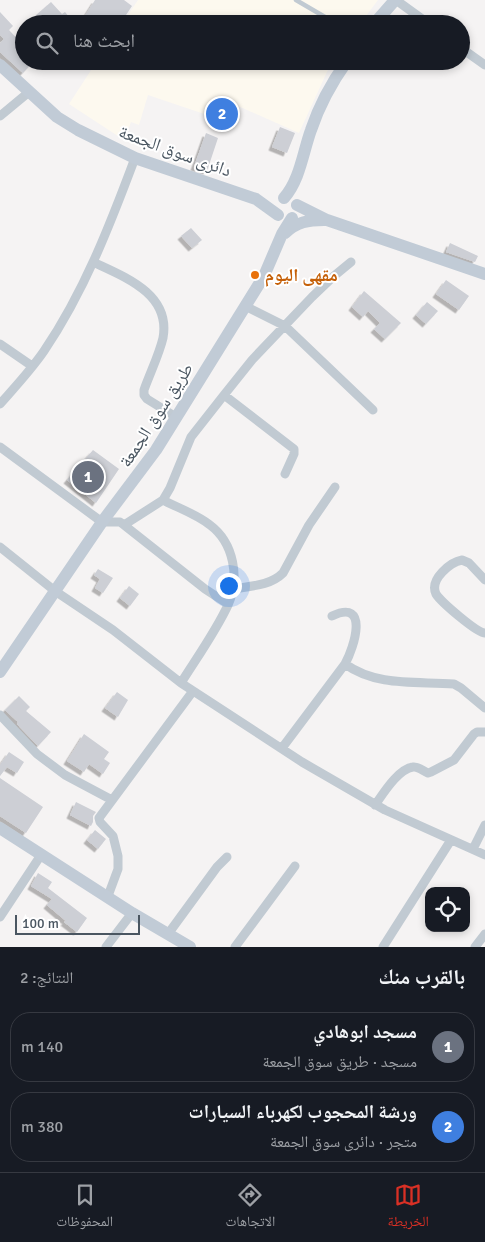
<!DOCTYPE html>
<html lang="ar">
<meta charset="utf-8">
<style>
:root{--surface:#171b24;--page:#242831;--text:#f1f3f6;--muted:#9ea1a6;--line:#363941;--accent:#d93025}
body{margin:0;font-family:Signika,"Noto Naskh Arabic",sans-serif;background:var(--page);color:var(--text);direction:rtl}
.controls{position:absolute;right:15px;bottom:15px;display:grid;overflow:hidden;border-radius:10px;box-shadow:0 2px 8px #0003}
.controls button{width:45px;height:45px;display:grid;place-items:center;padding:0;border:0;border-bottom:1px solid var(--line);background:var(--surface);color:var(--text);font:25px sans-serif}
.scale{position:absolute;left:15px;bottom:12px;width:125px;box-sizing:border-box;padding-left:5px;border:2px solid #4a5661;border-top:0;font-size:14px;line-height:18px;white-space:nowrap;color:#4a5661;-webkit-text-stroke:4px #fff;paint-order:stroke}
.you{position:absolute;left:228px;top:585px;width:18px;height:18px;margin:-12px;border:4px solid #fff;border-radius:50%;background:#1a73e8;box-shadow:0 0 0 8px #1a73e833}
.badge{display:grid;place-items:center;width:32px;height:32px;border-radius:50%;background:var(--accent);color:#fff;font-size:16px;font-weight:700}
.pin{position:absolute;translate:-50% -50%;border:2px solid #fff;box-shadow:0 1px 5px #0006}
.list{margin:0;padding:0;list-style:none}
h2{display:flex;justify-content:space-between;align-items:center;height:65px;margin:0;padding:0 20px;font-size:21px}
h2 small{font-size:16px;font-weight:400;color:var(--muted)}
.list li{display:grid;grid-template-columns:32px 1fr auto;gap:15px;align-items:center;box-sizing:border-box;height:70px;margin:0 10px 10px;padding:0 10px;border:1px solid var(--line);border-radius:20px}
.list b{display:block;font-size:19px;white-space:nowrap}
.list p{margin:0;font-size:16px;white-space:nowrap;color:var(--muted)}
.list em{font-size:16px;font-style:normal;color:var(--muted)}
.icon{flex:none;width:28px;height:28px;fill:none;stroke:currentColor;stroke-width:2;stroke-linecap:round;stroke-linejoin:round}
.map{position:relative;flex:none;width:485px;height:947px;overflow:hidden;direction:ltr}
.search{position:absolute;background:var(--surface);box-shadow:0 2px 8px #0003;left:15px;right:15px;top:15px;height:55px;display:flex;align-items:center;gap:12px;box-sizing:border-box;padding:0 18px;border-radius:28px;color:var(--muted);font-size:19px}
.sheet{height:225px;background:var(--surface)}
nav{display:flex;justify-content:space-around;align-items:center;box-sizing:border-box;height:70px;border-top:1px solid var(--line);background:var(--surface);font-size:14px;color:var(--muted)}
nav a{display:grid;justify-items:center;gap:2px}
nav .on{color:var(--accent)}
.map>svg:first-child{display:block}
</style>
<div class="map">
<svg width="485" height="947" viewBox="0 0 485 947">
<defs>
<filter id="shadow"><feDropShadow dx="-3.5" dy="3.5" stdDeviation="0" flood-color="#0004"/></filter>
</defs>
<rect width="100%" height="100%" fill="#f5f3f3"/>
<path fill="#fdf9ef" d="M138,0H378L360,24H122Z
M97,61H332L299,133L229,102L222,120L148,95L139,125L131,122L124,140L69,104Z"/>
<path fill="#cdcfd5" filter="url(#shadow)" d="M95,0H124L132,6L120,24H80Z
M51,2L62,14L65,12L75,24H39L34,17Z
M0,12L13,26L9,30L24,46V61H34L23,73L0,52V43L4,39L0,35Z
M280,127L295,133L287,153L272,147Z
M206,133L218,138L207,171L194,167Z
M191,228L202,240L192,248L181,236Z
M450,243L478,256L475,262L446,252Z
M446,280L469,296L459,310L436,294Z
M364,291L401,323L385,339L374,329L380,323L368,311L363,317L352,307Z
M427,302L438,311L426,324L416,315Z
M93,450L119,469L96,503L67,480Z
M98,569L113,578L103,593L95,588L100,579L94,575Z
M129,586L139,594L130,606L120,598Z
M117,692L128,700L118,717L105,708Z
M19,696L30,707L26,711L51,732L38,746L17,724L18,722L5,710Z
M84,734L109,752L104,759L110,763L103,774L89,764L84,772L67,761Z
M9,752L24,762L17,773L7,767L0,776V765Z
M0,778L43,807L26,833L0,816Z
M76,802L96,812L93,816V822L91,826L70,815Z
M95,830L106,839L98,849L87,840Z
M38,873L52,882L48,888L87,918L77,932L64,922L66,921L47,905L52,899L31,886Z"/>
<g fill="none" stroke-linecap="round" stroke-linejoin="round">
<path stroke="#c1cad2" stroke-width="4.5" d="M296,0L337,24"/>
<path stroke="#c1cad2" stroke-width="9" d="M396,0L429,24
M461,48L485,65
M0,116L29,92
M93,262C125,277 171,294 163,338C159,355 150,373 144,390V395L147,399L176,417
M245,306L285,326L373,410
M0,344L32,366
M224,395L294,449V454L285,474
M0,404C15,387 31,370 44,351C84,292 110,225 135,158
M0,447L102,522H120L124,525L163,500
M124,525L205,589L228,604
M0,547L55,591L113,630L181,683L302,762L385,810L485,855
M485,580L469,563L462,560C451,562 429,579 436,594C441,602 477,633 485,633
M233,589C250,586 270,586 283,573L309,525L335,487
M332,616C370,598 354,648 345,664
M181,683C196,659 216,631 228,605C240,578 234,543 210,525C196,514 178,508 163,500L170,488L191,437L224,395L252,360L312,297L334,276L351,262
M0,715L37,754L65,775L112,800
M282,748L345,664C377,687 417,681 454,684L461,688L485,708
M375,805C383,794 398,769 413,767C418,766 423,771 428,773L431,772L454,760L474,734L477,732H485
M473,849L485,825
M108,896L118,869V856L113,836L100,822L99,818L193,691
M0,917L41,855
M168,934L217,867L227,857
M106,947L132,913
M235,947L295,866
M383,947L451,840
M475,947L485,934"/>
<path stroke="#c1cbd6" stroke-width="12" d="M374,24L395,0
M0,65L57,117L78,130L135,158L256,199L278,215
M284,198C300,180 303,152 311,130C319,106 332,82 347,61
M297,205L327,220L485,274
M285,233C297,222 308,220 324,220
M0,672L102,522L156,450L264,276L282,234L292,218
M0,828L132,913L190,947"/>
</g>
<circle fill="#e8710a" stroke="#fff" stroke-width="2" cx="255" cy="275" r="5"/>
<g text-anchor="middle" stroke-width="4" stroke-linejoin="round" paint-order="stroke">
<g font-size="18" fill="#4a5661" stroke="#fff">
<text transform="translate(175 151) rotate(20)" y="6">دائرى سوق الجمعة</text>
<text transform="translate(156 415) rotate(-57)" y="6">طريق سوق الجمعة</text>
</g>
<g font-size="18" font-weight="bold" fill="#c56008" stroke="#fff" text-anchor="start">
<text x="265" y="281">مقهى اليوم</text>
</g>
</g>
</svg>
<div class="controls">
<button><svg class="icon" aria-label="locate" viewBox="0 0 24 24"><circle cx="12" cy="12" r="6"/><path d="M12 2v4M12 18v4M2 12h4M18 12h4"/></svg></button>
</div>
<div class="scale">100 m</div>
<div class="you"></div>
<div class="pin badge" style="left:88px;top:477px;background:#6b7280">1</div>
<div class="pin badge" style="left:222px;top:114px;background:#3f7fe0">2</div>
<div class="search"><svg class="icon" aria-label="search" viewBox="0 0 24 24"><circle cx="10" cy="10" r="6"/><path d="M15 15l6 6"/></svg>ابحث هنا</div>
</div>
<section class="sheet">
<h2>بالقرب منك<small>النتائج: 2</small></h2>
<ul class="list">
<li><span class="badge" style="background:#6b7280">1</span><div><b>مسجد ابوهادي</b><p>مسجد · طريق سوق الجمعة</p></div><em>140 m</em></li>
<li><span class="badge" style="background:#3f7fe0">2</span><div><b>ورشة المحجوب لكهرباء السيارات</b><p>متجر · دائرى سوق الجمعة</p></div><em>380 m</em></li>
</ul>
</section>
<nav>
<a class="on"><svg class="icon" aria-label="map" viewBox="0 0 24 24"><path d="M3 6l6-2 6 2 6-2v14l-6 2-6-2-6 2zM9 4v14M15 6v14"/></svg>الخريطة</a>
<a><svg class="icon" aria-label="directions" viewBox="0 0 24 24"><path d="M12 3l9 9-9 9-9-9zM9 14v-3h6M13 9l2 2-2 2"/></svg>الاتجاهات</a>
<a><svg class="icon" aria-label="saved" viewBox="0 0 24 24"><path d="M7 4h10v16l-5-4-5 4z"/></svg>المحفوظات</a>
</nav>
